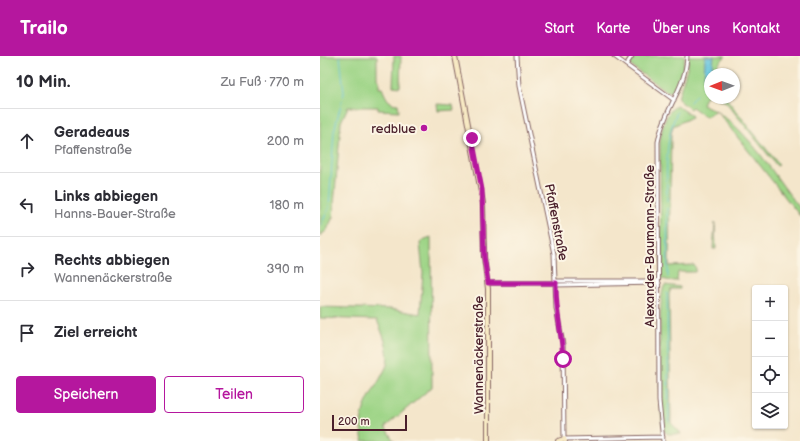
<!DOCTYPE html>
<html lang="de">
<meta charset="utf-8">
<style>
:root{--surface:#fff;--page:#f7f7f7;--text:#2b2b33;--muted:#7c7c81;--line:#e1e1e2;--accent:#b5179e}
body{margin:0;font-family:"Balsamiq Sans",sans-serif;background:var(--page);color:var(--text)}
.controls{position:absolute;right:12px;bottom:12px;display:grid;overflow:hidden;border-radius:4px;box-shadow:0 1px 3px #0004}
.controls button{width:36px;height:36px;display:grid;place-items:center;padding:0;border:0;border-bottom:1px solid var(--line);background:var(--surface);color:var(--text);font:20px sans-serif}
.compass{position:absolute;left:384px;top:12px;width:36px;height:36px;border-radius:50%;background:var(--surface);box-shadow:0 1px 3px #0004;rotate:269deg}
.scale{position:absolute;left:12px;bottom:10px;width:75px;box-sizing:border-box;padding-left:4px;border:2px solid #4a1f2b;border-top:0;font-size:11px;line-height:14px;white-space:nowrap;color:#4a1f2b;-webkit-text-stroke:3px #fcf5e5;paint-order:stroke}
.stop{position:absolute;width:12px;height:12px;margin:-9px;border:3px solid #b5179e;border-radius:50%;background:#fff}
.stop.end{background:#b5179e;border-color:#fff;box-shadow:0 1px 4px #0008}
.list{margin:0;padding:0;list-style:none}
h2{display:flex;justify-content:space-between;align-items:center;height:52px;margin:0;padding:0 16px;font-size:17px}
h2 small{font-size:13px;font-weight:400;color:var(--muted)}
.list li{display:grid;grid-template-columns:26px 1fr auto;gap:12px;align-items:center;box-sizing:border-box;height:64px;padding:0 16px;border-top:1px solid var(--line)}
.list b{display:block;font-size:15px;white-space:nowrap}
.list p{margin:0;font-size:13px;white-space:nowrap;color:var(--muted)}
.list em{font-size:13px;font-style:normal;color:var(--muted)}
.actions{display:flex;gap:8px;padding:12px 16px}
.actions a{flex:1;padding:9px 0;border:1px solid var(--accent);border-radius:4px;text-align:center;font-size:14px;color:var(--accent)}
.actions .main{background:var(--accent);color:#fff}
.icon{flex:none;width:22px;height:22px;fill:none;stroke:currentColor;stroke-width:2;stroke-linecap:round;stroke-linejoin:round}
.map{position:relative;flex:none;width:480px;height:385px;overflow:hidden}
header{display:flex;align-items:center;gap:24px;box-sizing:border-box;height:56px;padding:0 20px;background:var(--accent);color:#fff}
header strong{font-size:19px}
nav{display:flex;gap:22px;margin-inline-start:auto;font-size:14px}
main{display:flex}
aside{flex:1;background:var(--surface)}
.map>svg:first-child{display:block}
</style>
<header>
<strong>Trailo</strong>
<nav><a>Start</a><a>Karte</a><a>Über uns</a><a>Kontakt</a></nav>
</header>
<main>
<aside>
<h2>10 Min.<small>Zu Fuß · 770 m</small></h2>
<ul class="list">
<li><svg class="icon" aria-label="ahead" viewBox="0 0 24 24"><path d="M12 20V5M6 11l6-6 6 6"/></svg><div><b>Geradeaus</b><p>Pfaffenstraße</p></div><em>200 m</em></li>
<li><svg class="icon" aria-label="left" viewBox="0 0 24 24"><path d="M17 20v-9H6M10 6l-5 5 5 5"/></svg><div><b>Links abbiegen</b><p>Hanns-Bauer-Straße</p></div><em>180 m</em></li>
<li><svg class="icon" aria-label="right" viewBox="0 0 24 24"><path d="M7 20v-9h11M14 6l5 5-5 5"/></svg><div><b>Rechts abbiegen</b><p>Wannenäckerstraße</p></div><em>390 m</em></li>
<li><svg class="icon" aria-label="arrive" viewBox="0 0 24 24"><path d="M6 21V4h12l-3 4 3 4H6"/></svg><div><b>Ziel erreicht</b></div></li>
</ul>
<div class="actions"><a class="main">Speichern</a><a>Teilen</a></div>
</aside>
<div class="map">
<svg width="480" height="385" viewBox="0 0 480 385">
<rect width="100%" height="100%" fill="#fcf5e5"/>
<filter id="ink" filterUnits="userSpaceOnUse"><feTurbulence type="fractalNoise" baseFrequency=".025" numOctaves="2"/><feDisplacementMap in="SourceGraphic" scale="8" xChannelSelector="R" yChannelSelector="G"/><feConvolveMatrix kernelMatrix="1 2 1 2 8 2 1 2 1" color-interpolation-filters="sRGB"/></filter>
<filter id="wash" filterUnits="userSpaceOnUse"><feTurbulence type="fractalNoise" baseFrequency=".012" numOctaves="4" result="noise"/><feDisplacementMap in="SourceGraphic" scale="16" xChannelSelector="R" yChannelSelector="G"/><feGaussianBlur stdDeviation="0.9" result="paint"/><feColorMatrix in="noise" values="0 0 0 0 0 0 0 0 0 0 0 0 0 0 0 0 0 1.4 0 .05"/><feComposite in="paint" operator="in"/></filter>
<g filter="url(#wash)">
<rect width="100%" height="100%" fill="#f4e6cb"/>
<path fill="#9dd486" stroke="#747a58" d="M0,0H57V23L59,24V32H62C66,41 68,48 78,48L79,55L58,54V51H28L21,66L13,161L7,174L0,180Z
M74,0H81L80,31L73,30Z
M314,0H365L361,23L355,36L346,35L311,10L310,6Z
M369,0H406L398,8V18H390V40L386,39L382,48C427,67 450,116 480,152V160L396,54L386,61L372,51L370,53L360,45L358,42L367,12Z
M397,42H406L459,109L457,110L406,46Z
M117,48L133,49L134,54L118,55Z
M356,49L371,59L372,61L353,70L351,78L349,210L374,209L376,213L375,216H358L357,225C352,225 344,225 341,221L340,87C341,75 345,57 356,49Z
M395,167L396,193H393Z
M111,181L112,331L65,371L74,385H43C35,351 55,337 67,309C70,294 63,279 57,264L0,262V251L70,253L100,258L103,217L100,187L105,183Z
M345,229L360,231V233H351L349,238L351,367L360,376L361,378H348L344,375L342,368C340,351 337,235 345,229Z"/>
<path fill="#5ec2dc" stroke="#547084" d="M385,0H394L392,18H390V23L386,27L384,26Z"/>
<g fill="none" stroke-linecap="round" stroke-linejoin="round">
<path stroke="#5ec2dc" stroke-width="1" d="M383,32L386,25
M370,46L376,39
M347,146C347,115 344,85 357,56
M347,152L348,221
M0,171L9,152L14,75L24,37L20,0
M347,237L349,366"/>
</g>
</g>
<g filter="url(#ink)">
<g fill="none" stroke-linecap="round" stroke-linejoin="round">
<g stroke="#866563" stroke-width="5">
<path id="street" d="M197,0L199,30L234,198L236,252L243,289L244,383L343,381
M294,0L354,44
M306,9L312,0
M236,225H336L339,227
M168,227H235
M235,229L339,227
M343,385L339,345L338,86C343,55 366,32 367,0"/>
</g>
<g stroke="#866563" stroke-width="6">
<path id="secondary" d="M135,0L163,147L164,201L168,233V385
M238,385L244,383L245,385"/>
</g>
<use href="#street" stroke="#fff" stroke-width="3"/>
<use href="#secondary" stroke="#f7e9c3" stroke-width="4"/>
</g>
</g>
<g fill="none" stroke-linecap="round" stroke-linejoin="round" filter="url(#ink)">
<path stroke="#b5179e" stroke-width="5" d="M152,82L162,134L164,201L168,227H236C235,253 242,277 243,303"/>
</g>
<circle fill="#b5179e" stroke="#fcf5e5" stroke-width="1.5" cx="104" cy="72" r="4"/>
<g text-anchor="middle" stroke-width="4" stroke-linejoin="round" paint-order="stroke">
<g font-size="13" fill="#4a1f2b" stroke="#fcf5e5" text-anchor="end">
<text x="96" y="77">redblue</text>
</g>
<g font-size="13" fill="#4a1f2b" stroke="#fcf5e5">
<text transform="translate(237 166) rotate(79)" y="5">Pfaffenstraße</text>
<text transform="translate(329 190) rotate(-90)" y="5">Alexander-Baumann-Straße</text>
<text transform="translate(158 299) rotate(-90)" y="5">Wannenäckerstraße</text>
</g>
</g>
</svg>
<div class="controls">
<button>+</button>
<button>−</button>
<button><svg class="icon" aria-label="locate" viewBox="0 0 24 24"><circle cx="12" cy="12" r="6"/><path d="M12 2v4M12 18v4M2 12h4M18 12h4"/></svg></button>
<button><svg class="icon" aria-label="layers" viewBox="0 0 24 24"><path d="M12 4l9 5-9 5-9-5zM3 14l9 5 9-5"/></svg></button>
</div>
<svg class="compass" viewBox="-18 -18 36 36"><path d="M0-13l5 13h-10z" fill="#e53935"/><path d="M0 13l5-13h-10z" fill="#7c7c81"/></svg>
<div class="scale">200 m</div>
<div class="stop" style="left:243px;top:303px"></div>
<div class="stop end" style="left:152px;top:82px"></div>
</div>
</main>
